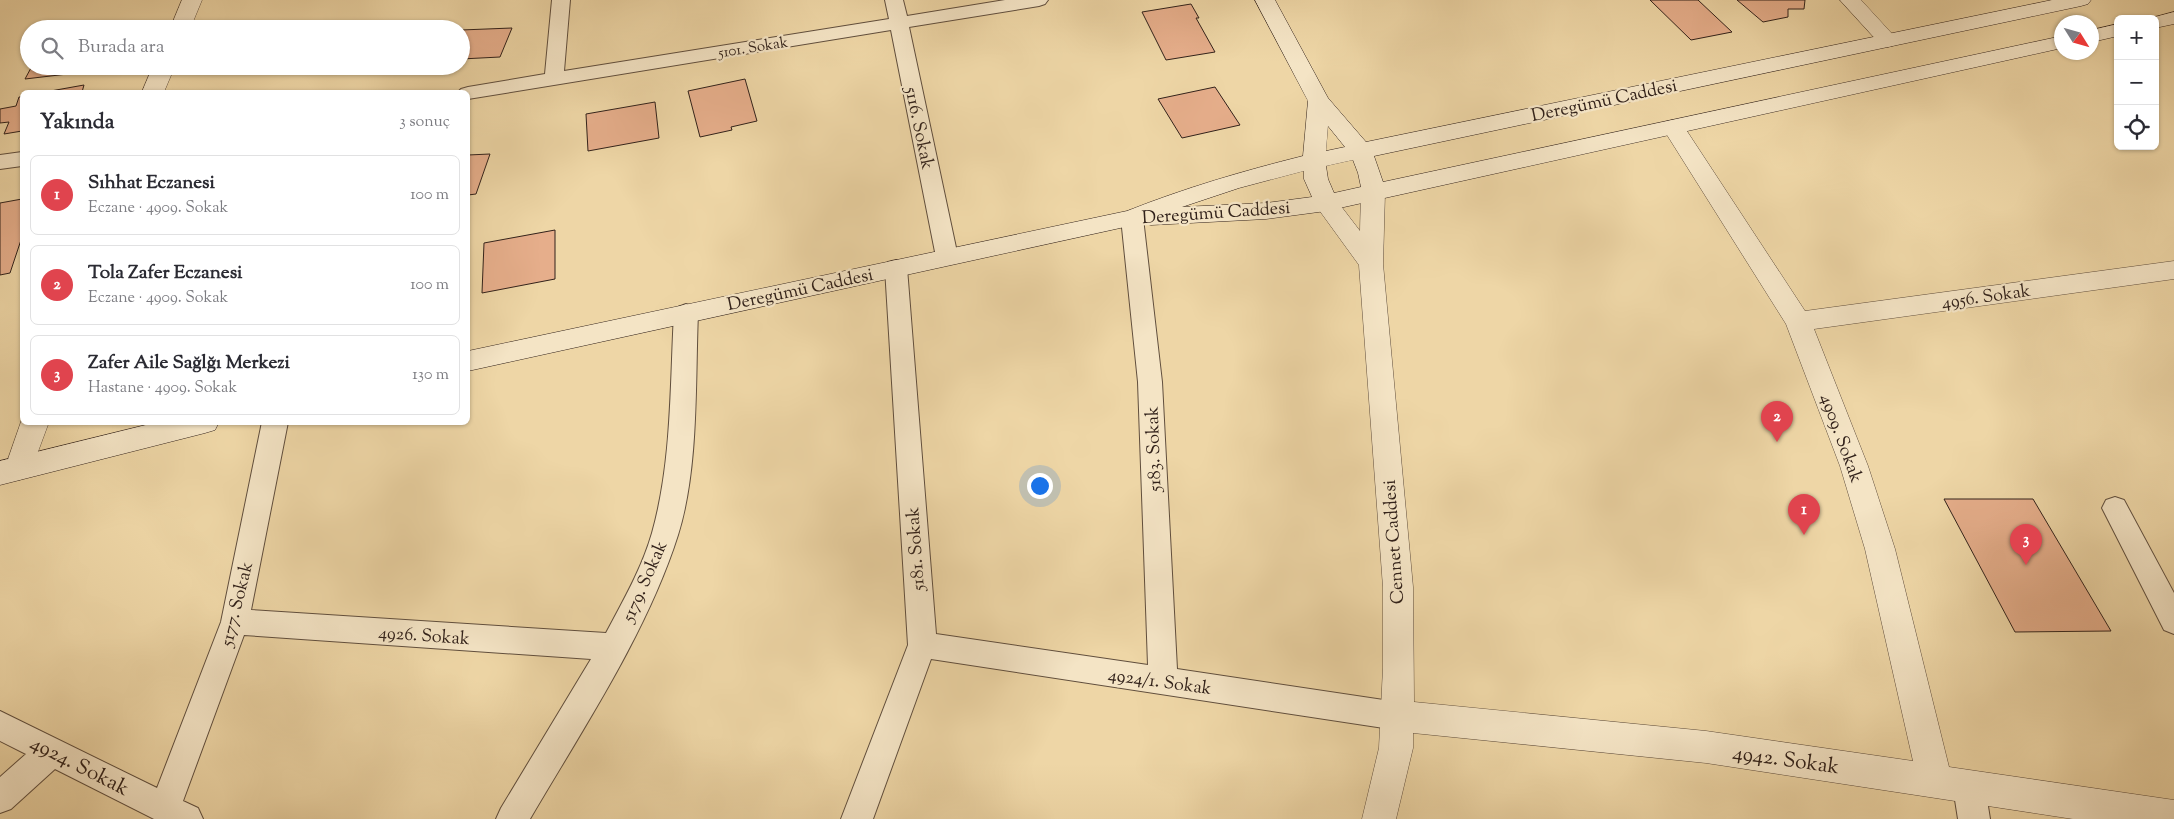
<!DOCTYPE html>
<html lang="tr">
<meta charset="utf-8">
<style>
:root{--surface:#fff;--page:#f7f7f7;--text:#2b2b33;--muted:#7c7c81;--line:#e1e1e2;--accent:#ea580c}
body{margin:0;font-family:"Sorts Mill Goudy",serif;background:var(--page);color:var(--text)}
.controls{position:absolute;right:15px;top:15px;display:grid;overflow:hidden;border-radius:8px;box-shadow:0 1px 4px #0004}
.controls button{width:45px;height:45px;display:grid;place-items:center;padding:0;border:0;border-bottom:1px solid var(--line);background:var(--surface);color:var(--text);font:25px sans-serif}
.compass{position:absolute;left:2054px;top:15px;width:45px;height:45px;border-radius:50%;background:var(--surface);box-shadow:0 1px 4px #0004;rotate:127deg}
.you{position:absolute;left:1039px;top:485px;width:18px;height:18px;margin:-12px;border:4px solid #fff;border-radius:50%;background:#1a73e8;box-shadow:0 0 0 8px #1a73e833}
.badge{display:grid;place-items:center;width:32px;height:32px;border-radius:50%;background:var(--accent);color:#fff;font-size:16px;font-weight:700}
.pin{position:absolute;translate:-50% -41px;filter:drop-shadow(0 1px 2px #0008)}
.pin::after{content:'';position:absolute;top:26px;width:18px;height:15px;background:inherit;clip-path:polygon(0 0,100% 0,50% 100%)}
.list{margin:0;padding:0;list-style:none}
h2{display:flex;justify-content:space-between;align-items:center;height:65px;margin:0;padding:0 20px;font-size:21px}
h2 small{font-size:16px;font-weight:400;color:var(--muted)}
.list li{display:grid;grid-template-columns:32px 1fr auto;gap:15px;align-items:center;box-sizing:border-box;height:80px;margin:0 10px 10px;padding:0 10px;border:1px solid var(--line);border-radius:8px}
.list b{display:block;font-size:19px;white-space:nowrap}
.list p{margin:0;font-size:16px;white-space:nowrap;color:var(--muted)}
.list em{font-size:16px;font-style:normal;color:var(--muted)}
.icon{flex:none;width:28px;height:28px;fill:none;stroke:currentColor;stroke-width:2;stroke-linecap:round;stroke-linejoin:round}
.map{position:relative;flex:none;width:2174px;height:819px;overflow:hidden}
.search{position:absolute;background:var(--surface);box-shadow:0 1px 4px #0004;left:20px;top:20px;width:450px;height:55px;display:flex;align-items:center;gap:12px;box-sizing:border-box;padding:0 18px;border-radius:28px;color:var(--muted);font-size:19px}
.panel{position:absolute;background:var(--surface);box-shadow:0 1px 4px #0004;left:20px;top:90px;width:450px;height:335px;border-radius:8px}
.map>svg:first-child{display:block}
</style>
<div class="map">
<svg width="2174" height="819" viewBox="0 0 2174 819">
<rect width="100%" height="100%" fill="#eed6a6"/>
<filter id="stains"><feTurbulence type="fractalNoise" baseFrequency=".004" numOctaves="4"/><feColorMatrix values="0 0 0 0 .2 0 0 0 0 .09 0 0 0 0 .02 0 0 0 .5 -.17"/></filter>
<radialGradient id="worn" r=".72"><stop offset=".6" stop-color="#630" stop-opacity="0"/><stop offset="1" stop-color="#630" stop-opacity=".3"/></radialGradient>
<path fill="#e6ae8b" stroke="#31211a" d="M1650,0H1698L1732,32L1691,40Z
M1737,0H1805L1804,9H1788V17L1763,22Z
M1191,4L1199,18H1196L1215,52L1166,60L1142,12Z
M512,28L500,57L461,59V30Z
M32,66H95L93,71L25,79Z
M745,79L757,121L731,127L732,130L700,137L688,91Z
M84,85L82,92H45Z
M1215,87L1240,125L1182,138L1158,99Z
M19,97H22V131L4,134L9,122L0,123V109L16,106Z
M655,102L659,138L588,151L586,114Z
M490,154L476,194L468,195V155Z
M22,199V237L10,273L0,275V203Z
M555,230V279L482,293L484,243Z
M1944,499H2033L2111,631L2015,632Z"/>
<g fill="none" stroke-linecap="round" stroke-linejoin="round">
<g stroke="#604e3d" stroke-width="2">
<path id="lane" d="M552,0H570L564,71L889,19L885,0H903L907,16L1005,0H1048L1045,4L1039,6L909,27L958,257L955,263L947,265L939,263L936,257L891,30L468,99V92H458L461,89L468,87L545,74Z
M22,152V166L0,169V155Z
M1132,210L1140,213L1143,218L1162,382L1177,669L1397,702L1408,706L1412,716L1408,726L1397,730L931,659L873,819H841L908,645L885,268L888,262L896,260L904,262L907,268L936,634L1148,665L1138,382L1121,218L1124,213Z
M686,304L694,307L698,313C695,383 699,468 678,535C647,633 582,730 530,819H496L501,808L591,659L244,635L183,801L198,808L203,819H154L55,769L11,809L0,813V777L26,754L0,741V711L157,788L221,622L262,422H288L251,610L606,633C623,601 642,568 652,533C672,462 670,386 674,313L678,307Z
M2115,497L2124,500L2174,593V634L2164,630L2102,508L2106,500Z
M1969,772L1980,776L1985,787L1990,819H1958L1953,787L1958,776Z"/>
</g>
<g stroke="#604e3d" stroke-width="1">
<path id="street" d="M182,0H202L190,29H170Z
M1840,0H1861L1895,37L1898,41L1895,45L1888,47L1881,45Z
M153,66H175L164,92H142Z
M1673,120L1681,122L1805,311L2174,261V279L1814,329L1868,466L1895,549L1949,767L2174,800V819H2073L1706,763L1413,733V748L1396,819H1362L1379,748L1383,668V587L1359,265L1314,203L1318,197L1326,195L1334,197L1360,231L1361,192L1365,186L1373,184L1381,186L1385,192L1383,264L1413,587L1414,702L1706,731L1913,761L1865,549L1840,466L1786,324L1662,127L1665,122Z
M22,419V422H49L29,476L19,480L9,476L5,468Z"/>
</g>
<g stroke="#31211a" stroke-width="1">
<path id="secondary" d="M1255,0H1275L1328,98L1366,142L2052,0H2091L2088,4L2081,6L1374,156L1383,182L2062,36V48L1326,211L1266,219L1151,225L1143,223L468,371V351L1127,211C1185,188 1243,171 1303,156L1308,101ZM1328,126L1345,147L1326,151ZM1353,160L1358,173L1361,187L1334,193L1328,179L1326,166ZM1304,171V179L1312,197L1266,203L1182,207L1239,188Z
M2174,12V24L2155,28V19H2147Z
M2118,24V36L2092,42V30Z
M158,422H219L215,430L205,433L0,485V461Z"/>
</g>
<use href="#lane" fill="#f4e4c5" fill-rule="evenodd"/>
<use href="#street" fill="#f4e4c5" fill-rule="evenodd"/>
<use href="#secondary" fill="#f4e4c5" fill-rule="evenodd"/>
</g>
<g text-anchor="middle" stroke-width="4.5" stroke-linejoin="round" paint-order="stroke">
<g font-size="15" fill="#31211a" stroke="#f4e4c5">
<text transform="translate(753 47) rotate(-9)" y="5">5101. Sokak</text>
</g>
<g font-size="18" fill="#31211a" stroke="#f4e4c5">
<text transform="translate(1604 100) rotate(-12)" y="6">Deregümü Caddesi</text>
<text transform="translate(920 128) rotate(78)" y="6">5116. Sokak</text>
<text transform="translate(1216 212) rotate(-4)" y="6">Deregümü Caddesi</text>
<text transform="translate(800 289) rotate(-12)" y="6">Deregümü Caddesi</text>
<text transform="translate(1986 296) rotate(-8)" y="6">4956. Sokak</text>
<text transform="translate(1842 438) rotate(70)" y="6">4909. Sokak</text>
<text transform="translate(1153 449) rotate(-92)" y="6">5183. Sokak</text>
<text transform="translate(1393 542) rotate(-94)" y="6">Cennet Caddesi</text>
<text transform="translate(915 549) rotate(-94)" y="6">5181. Sokak</text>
<text transform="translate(644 581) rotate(-66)" y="6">5179. Sokak</text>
<text transform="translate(236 604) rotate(-76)" y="6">5177. Sokak</text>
<text transform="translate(424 635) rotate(4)" y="6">4926. Sokak</text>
<text transform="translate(1160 681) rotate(8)" y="6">4924/1. Sokak</text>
</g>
<g font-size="21" fill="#31211a" stroke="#f4e4c5">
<text transform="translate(1786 759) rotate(8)" y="7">4942. Sokak</text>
<text transform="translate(80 765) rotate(27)" y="7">4924. Sokak</text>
</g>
</g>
<rect width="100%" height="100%" filter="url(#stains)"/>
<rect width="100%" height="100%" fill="url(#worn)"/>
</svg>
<div class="controls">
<button>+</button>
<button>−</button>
<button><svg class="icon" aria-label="locate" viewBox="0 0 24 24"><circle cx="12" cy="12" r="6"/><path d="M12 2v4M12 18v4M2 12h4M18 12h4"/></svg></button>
</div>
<svg class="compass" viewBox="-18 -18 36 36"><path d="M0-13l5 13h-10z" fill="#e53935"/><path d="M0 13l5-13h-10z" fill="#7c7c81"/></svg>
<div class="you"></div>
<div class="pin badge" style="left:1804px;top:535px;background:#e0444e">1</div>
<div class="pin badge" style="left:1777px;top:442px;background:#e0444e">2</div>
<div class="pin badge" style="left:2026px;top:565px;background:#e0444e">3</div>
<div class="search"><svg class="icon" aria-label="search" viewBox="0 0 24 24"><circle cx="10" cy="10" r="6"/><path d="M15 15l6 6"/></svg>Burada ara</div>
<section class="panel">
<h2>Yakında<small>3 sonuç</small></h2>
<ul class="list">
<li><span class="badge" style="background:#e0444e">1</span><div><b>Sıhhat Eczanesi</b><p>Eczane · 4909. Sokak</p></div><em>100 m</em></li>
<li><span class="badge" style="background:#e0444e">2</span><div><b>Tola Zafer Eczanesi</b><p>Eczane · 4909. Sokak</p></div><em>100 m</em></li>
<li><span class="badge" style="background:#e0444e">3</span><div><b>Zafer Aile Sağlğı Merkezi</b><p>Hastane · 4909. Sokak</p></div><em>130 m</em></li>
</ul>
</section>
</div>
